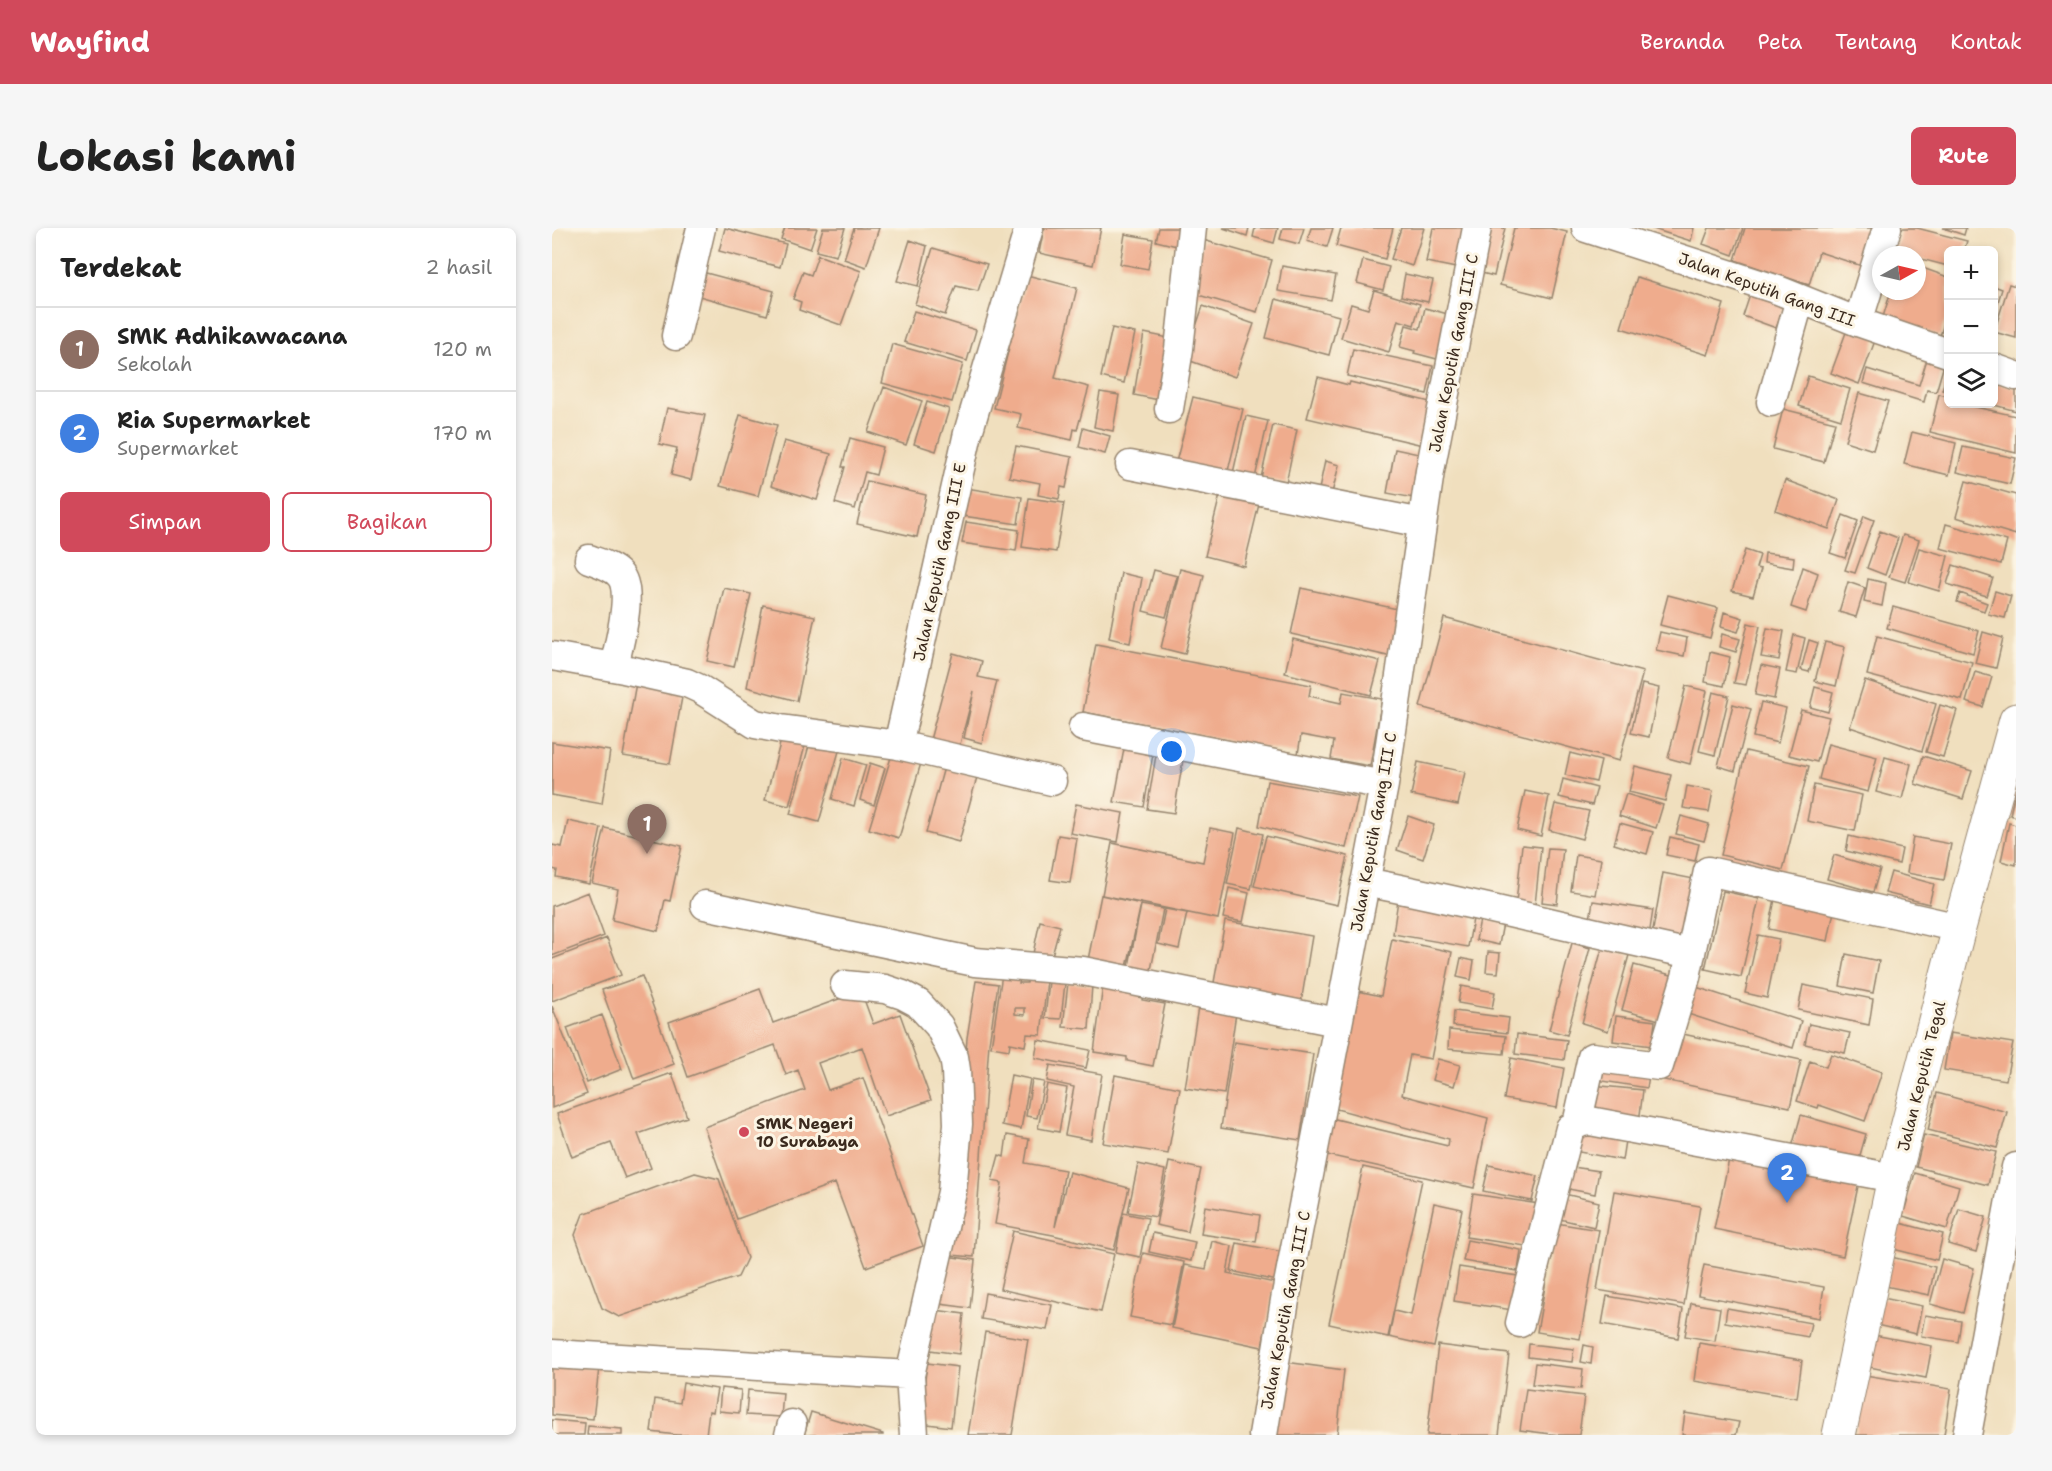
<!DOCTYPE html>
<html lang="id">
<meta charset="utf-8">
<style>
:root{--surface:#fff;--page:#f6f6f6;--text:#222;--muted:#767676;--line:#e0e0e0;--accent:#d1495b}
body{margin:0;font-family:"Shantell Sans",sans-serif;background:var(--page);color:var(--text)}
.controls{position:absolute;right:18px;top:18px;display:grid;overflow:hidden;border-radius:9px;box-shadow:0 3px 9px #0003}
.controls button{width:54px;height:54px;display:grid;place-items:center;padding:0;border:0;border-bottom:2px solid var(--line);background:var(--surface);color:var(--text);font:30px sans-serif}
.compass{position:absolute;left:1320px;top:18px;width:54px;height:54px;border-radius:50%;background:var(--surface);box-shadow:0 3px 9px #0003;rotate:82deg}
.you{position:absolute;left:620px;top:524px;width:21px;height:21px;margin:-15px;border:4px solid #fff;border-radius:50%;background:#1a73e8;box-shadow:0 0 0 9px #1a73e833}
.badge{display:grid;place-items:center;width:39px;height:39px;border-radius:50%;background:var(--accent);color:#fff;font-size:20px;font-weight:700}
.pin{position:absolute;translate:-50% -50px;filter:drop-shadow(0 2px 3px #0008)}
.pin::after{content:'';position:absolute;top:32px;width:21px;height:18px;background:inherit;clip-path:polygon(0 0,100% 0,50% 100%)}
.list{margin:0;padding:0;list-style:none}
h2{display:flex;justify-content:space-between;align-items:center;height:78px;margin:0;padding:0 24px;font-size:26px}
h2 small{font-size:20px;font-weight:400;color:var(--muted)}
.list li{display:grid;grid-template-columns:39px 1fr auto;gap:18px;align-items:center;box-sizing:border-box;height:84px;padding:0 24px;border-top:2px solid var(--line)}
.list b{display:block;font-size:22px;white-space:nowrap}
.list p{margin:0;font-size:20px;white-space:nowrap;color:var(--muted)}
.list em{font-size:20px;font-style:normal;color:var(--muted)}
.actions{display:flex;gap:12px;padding:18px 24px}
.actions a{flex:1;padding:14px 0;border:2px solid var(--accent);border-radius:9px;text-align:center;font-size:21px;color:var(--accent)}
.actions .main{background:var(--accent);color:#fff}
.icon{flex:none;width:33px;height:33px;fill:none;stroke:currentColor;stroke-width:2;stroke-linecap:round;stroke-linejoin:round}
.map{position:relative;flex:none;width:1464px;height:1207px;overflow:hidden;border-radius:9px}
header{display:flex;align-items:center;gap:36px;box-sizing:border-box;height:84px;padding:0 30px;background:var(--accent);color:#fff}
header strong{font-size:28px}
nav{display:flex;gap:33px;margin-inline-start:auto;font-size:21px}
.intro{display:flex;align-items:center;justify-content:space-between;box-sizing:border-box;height:144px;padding:0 36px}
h1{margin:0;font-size:42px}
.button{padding:15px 27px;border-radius:9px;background:var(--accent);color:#fff;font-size:21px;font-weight:700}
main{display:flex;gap:36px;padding:0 36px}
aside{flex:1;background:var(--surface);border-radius:9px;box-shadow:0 3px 9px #0003}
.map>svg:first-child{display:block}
</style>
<header>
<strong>Wayfind</strong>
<nav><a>Beranda</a><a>Peta</a><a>Tentang</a><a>Kontak</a></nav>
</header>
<div class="intro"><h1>Lokasi kami</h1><a class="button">Rute</a></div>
<main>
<aside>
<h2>Terdekat<small>2 hasil</small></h2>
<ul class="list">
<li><span class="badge" style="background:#8d6e63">1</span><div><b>SMK Adhikawacana</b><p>Sekolah</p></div><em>120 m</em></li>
<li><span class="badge" style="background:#3f7fe0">2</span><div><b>Ria Supermarket</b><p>Supermarket</p></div><em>170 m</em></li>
</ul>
<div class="actions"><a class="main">Simpan</a><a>Bagikan</a></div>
</aside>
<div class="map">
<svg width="1464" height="1207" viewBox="0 0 1464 1207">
<rect width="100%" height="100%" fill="#fcf5e5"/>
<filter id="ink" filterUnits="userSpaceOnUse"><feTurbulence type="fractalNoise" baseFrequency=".0167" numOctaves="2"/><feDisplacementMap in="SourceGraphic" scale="12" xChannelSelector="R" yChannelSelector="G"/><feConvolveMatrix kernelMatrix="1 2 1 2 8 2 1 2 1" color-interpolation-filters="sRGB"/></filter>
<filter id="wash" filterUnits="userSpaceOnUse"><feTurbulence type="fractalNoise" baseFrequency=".008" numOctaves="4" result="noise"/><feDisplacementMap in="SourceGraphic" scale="24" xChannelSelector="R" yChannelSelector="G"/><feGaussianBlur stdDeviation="1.35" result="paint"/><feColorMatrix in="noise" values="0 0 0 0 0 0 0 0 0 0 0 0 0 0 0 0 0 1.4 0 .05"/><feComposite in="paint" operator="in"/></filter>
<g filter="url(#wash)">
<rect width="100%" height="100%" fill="#f0dfbe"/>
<g id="blocks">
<path fill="#efac8d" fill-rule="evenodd" d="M173,0L234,16L228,39L167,23Z
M233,0H265L258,21L229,11Z
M271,0H293L284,28L264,23Z
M302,0H327L314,39L292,31Z
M492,0H549L541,37L487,25Z
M607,0H633L629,19L604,13Z
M671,0H697L695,8Z
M703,0H726L722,15L701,9Z
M731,0H752L747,16L728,11Z
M759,0H781L775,19L755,13Z
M789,0H841L833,31L784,18Z
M849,0H872L860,38L839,31Z
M881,0H917L909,41L874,34Z
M930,0H953L942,48L921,43Z
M962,0H998L1015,4L1000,70L948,57Z
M1098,0H1142L1139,13Z
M1157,0H1191L1181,27L1151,16Z
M1193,0H1323L1310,38L1267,24L1257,57L1183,32Z
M1349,0H1365L1415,13L1412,22H1396V38L1365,30V27L1343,24Z
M1391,0H1414L1412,7Z
M573,6L601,11L596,41L568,36Z
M358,12L375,18L366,58L345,53Z
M651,12L720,32L705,84L636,64Z
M381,20L435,36L426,63L404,58L393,87L363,76Z
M266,27L309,43L289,97L247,82L249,74L241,71L251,44L259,47Z
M811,32L837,39L831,62L805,55Z
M730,38L784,47L779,72L726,63Z
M1365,38L1396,49V83L1388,108L1331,89L1339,63H1365Z
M154,45L222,63L215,87L147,68Z
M853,46L881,52L876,74L849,68Z
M475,47L525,60L503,150L537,159L525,202L522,201L520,212L466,200L469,186L442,180Z
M1085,49L1172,76L1156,127L1069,100Z
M1457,56L1464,58V110L1442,104Z
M1442,58L1450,61L1442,87Z
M822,62L868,76L862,97L846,92L837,124L789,110L799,76L816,81Z
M1199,64L1234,74L1224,100L1191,88Z
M724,71L787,88L777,127L714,110Z
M651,78L702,96L683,149L633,131Z
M873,80L896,86L885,131L862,125L863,123L848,119L854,97L868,101Z
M362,83L424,102L415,133L352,114Z
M1296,99L1324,110L1307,156L1279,145Z
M560,100L583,105L572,155L549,149Z
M592,105L622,111L612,173L582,167Z
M340,116L411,136L400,174L330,155Z
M801,121L881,138L875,166L795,148Z
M1376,128L1393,133L1384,164L1375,162L1372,174L1311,155L1315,141L1367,157Z
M1396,143V164L1390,162Z
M1256,148L1298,161L1289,191L1247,178Z
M766,149L797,157L798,154L882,175L871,217L755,190Z
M1442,155L1464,160V183L1442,177Z
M332,159L370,173L354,217L316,204Z
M548,164L567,167L561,203L542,199Z
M1307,165L1336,173L1321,222L1293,213Z
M1387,166L1396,168V176H1420L1419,178L1464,188V225L1378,204Z
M641,169L691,181L675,247L624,234Z
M375,174L397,181L384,223L362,216Z
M115,180L153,187L139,252L119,247L125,220L107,216Z
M1231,181L1283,194L1272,234L1221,221Z
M188,187L225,197L206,268L168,258Z
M694,188L716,193L703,250L681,245Z
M721,197L745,202L734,255L709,250Z
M531,200L558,208L553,226L527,219Z
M1360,204L1404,215L1397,247L1352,236Z
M298,210L331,219L324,247L313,244L303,281L283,275L293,239H290Z
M232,213L279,226L265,272L219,258Z
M464,218L520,229L514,260L509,259L507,271L486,267L488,255L457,249Z
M1411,219L1464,230L1458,256L1405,244Z
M843,221L876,228L867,271L835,265Z
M773,233L787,237L779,269L766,266Z
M1233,252L1287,272L1277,301L1223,282Z
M315,253L374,267L365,309L305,296Z
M1414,253L1464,267V307L1404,289Z
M408,259L470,269L466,296L404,287Z
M670,259L709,268L692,338L653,328Z
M477,270L512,275L504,324L470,319Z
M1291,287L1306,293L1293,330L1278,325Z
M1312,288L1322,292L1303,345L1293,342Z
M414,294L467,302L464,323L410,315Z
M1394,296L1455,313L1449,336L1388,320Z
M1328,303L1346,310L1333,347L1315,340Z
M1351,307L1367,312L1353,354L1337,349Z
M1367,320L1396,328L1387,363L1357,354Z
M1193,322L1208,327L1204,340L1209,341L1201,368L1180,363Z
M1213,325L1242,329L1241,340L1212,335Z
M1401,337L1441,350L1435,368L1395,356Z
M1251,339L1266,345L1254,384L1239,379Z
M628,341L652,347L633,426L609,420Z
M602,342L625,348L614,389L591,383Z
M569,345L590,350L578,415L557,410Z
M1316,351L1334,355L1330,378L1312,374Z
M1296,354L1313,360L1304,389L1287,384Z
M172,360L199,366L182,439L155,433Z
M749,360L850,382L840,429L739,406Z
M1443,363L1459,368L1453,390L1436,386Z
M1408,365L1435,375L1432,383L1405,374Z
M1116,367L1166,380L1158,410L1108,397Z
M211,377L263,388L245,473L195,459Z
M1341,379L1427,403L1421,425L1335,400Z
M1172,384L1191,390L1186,404L1169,399Z
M892,390L1091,444L1067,533L868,479Z
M1196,395L1208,398L1194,457L1182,455Z
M1215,400L1232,403L1227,432L1209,429Z
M1108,404L1135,410L1132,428L1104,422Z
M1431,404L1451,410L1444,440L1423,435Z
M1170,406L1188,411L1184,424L1167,419Z
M1242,407L1253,410L1245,446L1234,444Z
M1325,408L1420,434L1410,472L1315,447Z
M741,411L828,433L819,467L733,445Z
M1257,412L1266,415L1257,444L1249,442Z
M1273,414L1293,419L1284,458L1263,453Z
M544,416L759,457L757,468L789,475L791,464L830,471L818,538L779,531L782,513L749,507L746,526L531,484Z
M1158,424L1178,429L1172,458L1153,454Z
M401,425L430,433L426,449L445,453L430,515L412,510L422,463L407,520L378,512Z
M1209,437L1228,441L1222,471L1203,467Z
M1423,444L1440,449L1431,479L1414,474Z
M85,449L132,458L118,536L71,528Z
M1313,452L1384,476L1370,523L1298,499Z
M1090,456L1107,460L1097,509L1079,505Z
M1134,458L1155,463L1138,536L1116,530Z
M1263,459L1281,464L1276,484L1258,479Z
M1161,464L1177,468L1163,527L1147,523Z
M1209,474L1234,480L1226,515L1201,509Z
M1181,476L1199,481L1183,543L1166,538Z
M1388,477L1405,482L1391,529L1374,524Z
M1249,482L1277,489L1265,534L1237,527Z
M260,507L289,516L267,594L238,586Z
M230,508L254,514L237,578L213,572Z
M0,514L58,523L50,576L0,567Z
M1276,516L1325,529L1316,564L1267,551Z
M572,521L601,526L592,579L562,574Z
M1194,523L1257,538L1231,642L1169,627Z
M1018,525L1049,533L1044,554L1013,547Z
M340,526L369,535L347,610L317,601Z
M604,527L631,532L622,585L595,581Z
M1371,528L1420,543L1411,571L1363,556Z
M1333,529L1359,536L1350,571L1324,564Z
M291,530L314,537L302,578L280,571Z
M866,534L913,544L906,577L859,567Z
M318,535L333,540L322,577L308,572Z
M1083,538L1119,547L1113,573L1077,564Z
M392,539L425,549L407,614L374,605Z
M1011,551L1045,560L1040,577L1007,569Z
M715,553L806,569L794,620L707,598Z
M1262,557L1310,567L1303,603L1255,593Z
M1135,558L1161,563L1157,584L1131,580Z
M973,563L997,568L989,608L965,602Z
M1463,564H1464V589L1458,587Z
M1074,566L1111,577L1104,600L1067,588Z
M524,576L571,585L566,614L518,605Z
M1003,576L1037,583L1030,611L997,602Z
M856,588L882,597L871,631L845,622Z
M1129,588L1157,596L1152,613L1124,606Z
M16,593L49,600L37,656L4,649L5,642L0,641V617L10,619Z
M1068,595L1101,604L1095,626L1062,616Z
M1457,595L1464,597V637L1449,633Z
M53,600L130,618L118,673L113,672L106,703L60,692L66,661L40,655Z
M658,600L683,605L666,691L550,667L560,615L651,634Z
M687,600L711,606L699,661L675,656Z
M506,607L525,610L518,655L498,652Z
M714,608L796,628L785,677L702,658Z
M1297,608L1350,621L1347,636L1294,623Z
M1118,609L1147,616L1143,633L1114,627Z
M1361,609L1399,616L1392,652L1355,645Z
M970,617L989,619L983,677L964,675Z
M996,620L1011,621L1005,676L990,674Z
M1024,627L1049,631L1043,667L1019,663Z
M1282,627L1328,641L1321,664L1275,651Z
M1339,644L1382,656L1377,676L1333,665Z
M1111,645L1142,651L1131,718L1099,713Z
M677,660L697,665L691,694L671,690Z
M1171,663L1207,671L1189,749L1153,741Z
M36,664L52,708L0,728V678Z
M549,667L589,676L575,739L536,732Z
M1223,671L1282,683L1276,713L1217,701Z
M846,672L922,685L916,719L841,706Z
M1041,673L1101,682L1097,708L1037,698Z
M589,677L611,681L598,747L576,743Z
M613,681L635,685L627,721L606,716Z
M928,691L951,695L947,717L924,712Z
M488,693L508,698L498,735L480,730Z
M673,693L760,708L749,775L661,760Z
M1206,707L1227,711L1215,770L1193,765Z
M55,710L69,747L0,773V731Z
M840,711L900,724L879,831L858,827L850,867L936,890L922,960L771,926L779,890L896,918L897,911L777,879L806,763L829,768Z
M1020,715L1038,720L1015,807L997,802Z
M1050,720L1077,727L1056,803L1030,795Z
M936,724L948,725L946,745L934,744Z
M1294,726L1327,733L1321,765L1288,758Z
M909,730L922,733L919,752L905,749Z
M1082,737L1123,748L1111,793L1070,782Z
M450,746L468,749L467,755H475L476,750L495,752L489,807L475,806L473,818L458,815L457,822L439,819ZM463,780H473V787L463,786Z
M90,748L122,836L82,851L50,762Z
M552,750L592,756L590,772L613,776L601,838L575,833V829L542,824Z
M424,753L446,756L437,815L422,1029L399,1027L415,810Z
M497,753L513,755L509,791L493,790Z
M516,755L540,757L537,801L511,799Z
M1251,757L1321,771L1317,797L1246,782Z
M909,758L943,764L940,781L906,775Z
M1141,758L1249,793L1241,820L1133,785Z
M208,761L221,795L309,763L321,796L348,786L379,872L334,888L310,819L266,835L276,862L311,850L371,1018L314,1039L283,955L185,991L152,899L253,862L246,842L234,847L223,817L136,849L117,794Z
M647,773L685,778L672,866L633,860Z
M0,778L35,866L0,880Z
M902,783L957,790L955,805L901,798Z
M50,787L70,841L35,855L15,800Z
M1064,788L1103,793L1100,818L1061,813Z
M1257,796L1298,805L1293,825L1253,816Z
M897,802L954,808L952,826L896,821Z
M1122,804L1249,832L1238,879L1112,852Z
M1398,805L1461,815L1454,852L1392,842Z
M965,806L1015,812L1012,832L963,826Z
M486,812L538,822L534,840L483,830Z
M682,814L761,826L748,912L669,900Z
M1279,826L1330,844L1313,893L1267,877L1266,880L1245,873L1258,833L1274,839Z
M959,830L1012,840L1005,880L952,871Z
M886,831L908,837L902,858L880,852Z
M1042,831L1098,841L1095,860L1038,851Z
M498,837L550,846L539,912L513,907L522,859L495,853Z
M120,845L135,889L86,906L99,940L73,950L59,915L20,929L5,886Z
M459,847L478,851L469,901L450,897Z
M563,847L628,860L616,926L551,915Z
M480,852L492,854L485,890L474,888Z
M495,856L515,860L507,904L486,900Z
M1039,857L1091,862L1087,895L1030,889Z
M1385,865L1455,884L1445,920L1376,902Z
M1249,887L1314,906L1305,938L1240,919Z
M1032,898L1074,906L1070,932L1027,924Z
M455,907L477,911L473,935L513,942L503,999L517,944L577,960L562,1022L501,1007L443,996L450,955L440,953L447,927L452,929Z
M1372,907L1444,924L1436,957L1364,939Z
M1179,922L1308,949L1291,1028L1162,1001Z
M617,934L649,941L636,1004L604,997Z
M586,936L613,942L604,989L576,984Z
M937,937L986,948L980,973L931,963Z
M1014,938L1047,943L1043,966L1011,960Z
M811,939L870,952L836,1109L777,1096Z
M143,945L167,951L195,1030L186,1049L67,1089L50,1080L23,1007L31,986Z
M1363,945L1407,958L1395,1001L1351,988Z
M1062,963L1148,978L1132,1077L1045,1062Z
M1004,964L1047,974L1042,999L999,989Z
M921,966L987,976L980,1019L914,1009Z
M882,975L910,981L882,1119L837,1109L842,1083L859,1087Z
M653,978L708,987L704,1014L649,1006Z
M1407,981L1434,989L1424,1024L1396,1016Z
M571,985L596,990L588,1029L564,1024Z
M1004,995L1047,1002L1028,1111L985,1104Z
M1348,995L1391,1006L1385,1032L1341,1021Z
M461,1003L562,1026L549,1084L448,1061Z
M601,1005L643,1014L639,1033L597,1024Z
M915,1012L969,1022L966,1043L911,1033Z
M660,1013L680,1018L675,1045L723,1055L710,1119L620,1100L633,1037L654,1041Z
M685,1015L731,1024L725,1053L679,1043Z
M591,1025L632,1034L619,1097L578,1089Z
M393,1028L423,1032L418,1080L388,1076Z
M1339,1029L1383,1039L1377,1067L1333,1058Z
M1390,1031L1422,1040L1411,1085L1378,1076Z
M1152,1037L1272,1059L1267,1090L1146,1067Z
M907,1039L972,1049L967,1083L902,1073Z
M433,1065L500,1077L495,1102L429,1091Z
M1055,1068L1131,1081L1126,1110L1050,1096Z
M1326,1069L1370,1078L1364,1106L1320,1096Z
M1139,1075L1168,1080L1163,1113L1133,1108Z
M1175,1080L1259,1095L1256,1109L1173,1094Z
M376,1081L412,1086L407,1126L371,1121Z
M1373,1087L1409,1093L1406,1114L1369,1108Z
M433,1104L476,1111L460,1207H416Z
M1322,1107L1380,1118L1374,1150L1317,1139Z
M1147,1115L1250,1132L1245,1170L1142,1153Z
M977,1116L1022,1121L1020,1134L976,1129Z
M886,1117L957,1126L947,1207H875Z
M1032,1117L1041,1119L1039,1136L1029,1134Z
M726,1133L792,1142L785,1207H715Z
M375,1135L406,1139L399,1199L368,1195Z
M983,1135L1031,1141L1029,1161L980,1156Z
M0,1136L47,1140L41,1191L0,1187Z
M1313,1147L1399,1161L1392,1207H1304Z
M131,1155L165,1161L161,1184L157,1183L154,1207H125L99,1204L103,1171L128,1175Z
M169,1160L189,1162L187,1185L167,1183Z
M974,1161L1032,1168L1027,1207H1007L968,1202Z
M196,1162L231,1165L229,1189L194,1187Z
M259,1184L331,1206V1207H252Z
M1133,1185L1187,1194L1184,1207H1130Z
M0,1192L33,1195L32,1207H0Z
M36,1198L70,1201V1207H35Z"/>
</g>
</g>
<g filter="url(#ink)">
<use href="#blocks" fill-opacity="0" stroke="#96846e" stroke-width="1.5"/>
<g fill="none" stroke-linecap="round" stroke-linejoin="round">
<g stroke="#96846e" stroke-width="31">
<path id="minor" d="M477,0L416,205L346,517L500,553
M1034,0L1226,62L1306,94L1396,125
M1306,94L1335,0
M124,108L149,0
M1442,140L1464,148
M1219,174L1248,71
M617,181L627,121L640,0
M578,237L870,295
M37,331C47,335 59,338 67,346C83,363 66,418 62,439
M0,428L72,441L135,455L148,461L203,496L229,501L346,517
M531,499L832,557
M813,654C923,675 1030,703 1139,726
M153,677L423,734L531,743L785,794
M293,757L333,761L351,767L366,775L387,798L402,829L404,842L406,896L400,964L358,1147L362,1207
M1025,896L1040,829L1107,838L1134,749L1156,643L1407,700
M968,1095L1018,900L1030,894L1038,893L1342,950
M0,1126L358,1147
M237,1207L240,1196
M711,1207L733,1072L832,557L878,243L925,0
M1415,1207L1464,939"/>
</g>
<g stroke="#96846e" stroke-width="35">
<path id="major" d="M1287,1207L1342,950L1407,700L1464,492"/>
</g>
<use href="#minor" stroke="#fff" stroke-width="28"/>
<use href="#major" stroke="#fff" stroke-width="33"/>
</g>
</g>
<circle fill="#d1495b" stroke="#fcf5e5" stroke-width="2" cx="192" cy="904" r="6"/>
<g text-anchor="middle" stroke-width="6" stroke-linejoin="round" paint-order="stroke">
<g font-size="16" fill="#3b2a1e" stroke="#fcf5e5">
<text transform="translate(1215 61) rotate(20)" y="6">Jalan Keputih Gang III</text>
<text transform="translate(901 125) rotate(-79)" y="6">Jalan Keputih Gang III C</text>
<text transform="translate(387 334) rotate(-78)" y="6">Jalan Keputih Gang III E</text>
<text transform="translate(821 604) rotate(-80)" y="6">Jalan Keputih Gang III C</text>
<text transform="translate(1369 848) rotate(-76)" y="6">Jalan Keputih Tegal</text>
<text transform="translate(733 1082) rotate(-79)" y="6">Jalan Keputih Gang III C</text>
</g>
<g font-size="16" font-weight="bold" fill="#3b2a1e" stroke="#fcf5e5" text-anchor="start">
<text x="204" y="901">SMK Negeri<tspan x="204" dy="18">10 Surabaya</tspan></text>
</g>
</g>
</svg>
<div class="controls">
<button>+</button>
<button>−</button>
<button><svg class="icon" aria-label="layers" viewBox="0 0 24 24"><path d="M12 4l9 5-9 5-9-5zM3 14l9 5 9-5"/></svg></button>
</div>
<svg class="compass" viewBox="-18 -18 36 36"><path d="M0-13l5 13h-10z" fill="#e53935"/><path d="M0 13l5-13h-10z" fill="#767676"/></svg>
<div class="you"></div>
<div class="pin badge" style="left:95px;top:626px;background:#8d6e63">1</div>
<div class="pin badge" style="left:1235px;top:975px;background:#3f7fe0">2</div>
</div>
</main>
